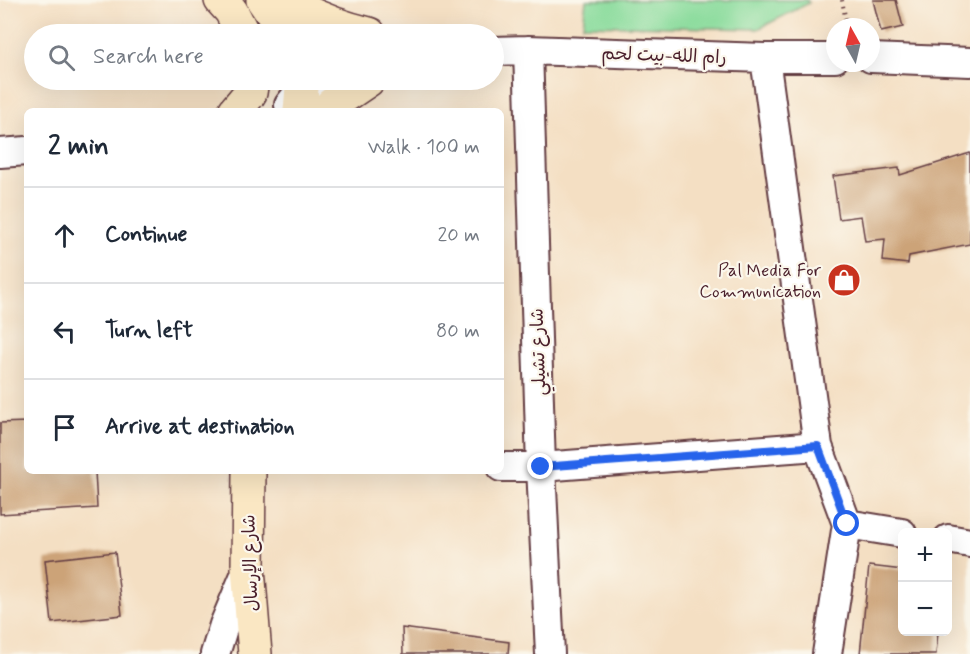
<!DOCTYPE html>
<meta charset="utf-8">
<style>
:root{--surface:#fff;--page:#f2f2f3;--text:#1f2937;--muted:#747a83;--line:#e0e1e3}
body{margin:0;font-family:Mynerve,"Playpen Sans Arabic",sans-serif;background:var(--page);color:var(--text)}
.controls{position:absolute;right:18px;bottom:18px;display:grid;overflow:hidden;border-radius:9px;box-shadow:0 6px 24px #0002}
.controls button{width:54px;height:54px;display:grid;place-items:center;padding:0;border:0;border-bottom:2px solid var(--line);background:var(--surface);color:var(--text);font:30px sans-serif}
.compass{position:absolute;left:826px;top:18px;width:54px;height:54px;border-radius:50%;background:var(--surface);box-shadow:0 6px 24px #0002;rotate:352deg}
.stop{position:absolute;width:18px;height:18px;margin:-14px;border:4px solid #2563eb;border-radius:50%;background:#fff}
.stop.end{background:#2563eb;border-color:#fff;box-shadow:0 2px 6px #0008}
.list{margin:0;padding:0;list-style:none}
h2{display:flex;justify-content:space-between;align-items:center;height:78px;margin:0;padding:0 24px;font-size:26px}
h2 small{font-size:20px;font-weight:400;color:var(--muted)}
.list li{display:grid;grid-template-columns:39px 1fr auto;gap:18px;align-items:center;box-sizing:border-box;height:96px;padding:0 24px;border-top:2px solid var(--line)}
.list b{display:block;font-size:22px;white-space:nowrap}
.list em{font-size:20px;font-style:normal;color:var(--muted)}
.icon{flex:none;width:33px;height:33px;fill:none;stroke:currentColor;stroke-width:2;stroke-linecap:round;stroke-linejoin:round}
.map{position:relative;flex:none;width:970px;height:654px;overflow:hidden}
.search{position:absolute;background:var(--surface);box-shadow:0 6px 24px #0002;left:24px;top:24px;width:480px;height:66px;display:flex;align-items:center;gap:15px;box-sizing:border-box;padding:0 21px;border-radius:33px;color:var(--muted);font-size:22px}
.panel{position:absolute;background:var(--surface);box-shadow:0 6px 24px #0002;left:24px;top:108px;width:480px;height:366px;border-radius:9px}
.map>svg:first-child{display:block}
</style>
<div class="map">
<svg width="970" height="654" viewBox="0 0 970 654">
<rect width="100%" height="100%" fill="#fbf7ec"/>
<filter id="ink" filterUnits="userSpaceOnUse"><feTurbulence type="fractalNoise" baseFrequency=".0167" numOctaves="2"/><feDisplacementMap in="SourceGraphic" scale="12" xChannelSelector="R" yChannelSelector="G"/><feConvolveMatrix kernelMatrix="1 2 1 2 8 2 1 2 1" color-interpolation-filters="sRGB"/></filter>
<filter id="wash" filterUnits="userSpaceOnUse"><feTurbulence type="fractalNoise" baseFrequency=".008" numOctaves="4" result="noise"/><feDisplacementMap in="SourceGraphic" scale="24" xChannelSelector="R" yChannelSelector="G"/><feGaussianBlur stdDeviation="1.35" result="paint"/><feColorMatrix in="noise" values="0 0 0 0 0 0 0 0 0 0 0 0 0 0 0 0 0 1.4 0 .05"/><feComposite in="paint" operator="in"/></filter>
<g filter="url(#wash)">
<rect width="100%" height="100%" fill="#f4dfc3"/>
<path fill="#8bdc9d" stroke="#6a7e64" stroke-width="1.5" d="M586,0H807L809,3L758,29L583,25Z"/>
<g id="blocks">
<path fill="#cca378" d="M873,0H896L903,27L881,32Z
M970,153V244L909,256L908,264L883,261L885,239L865,241L861,216L839,219L833,176L899,168L900,175Z
M27,422V471H95L97,508L0,514V423Z
M115,552L122,615L52,623L45,560Z
M869,566L903,570V632H938L936,654H860Z
M402,628L509,642L508,654H403Z"/>
</g>
</g>
<g filter="url(#ink)">
<use href="#blocks" fill-opacity="0" stroke="#643c42" stroke-width="1.5"/>
<g fill="none" stroke-linecap="round" stroke-linejoin="round">
<g stroke="#643c42" stroke-width="32">
<path id="minor" d="M528,50L541,467L550,654
M494,51L528,50L765,58H835
M765,58L818,446L847,524L827,654
M871,58L970,62
M289,105L302,88L336,80
M0,153L27,151
M501,467H541L818,446
M847,524L902,533
M948,539L970,543
M215,654L224,625L248,568"/>
</g>
<g stroke="#643c42" stroke-width="36">
<path id="secondary" d="M221,0L231,11L243,34
M263,0L283,29L285,34
M284,0C311,16 339,27 369,34
M300,80L302,88L300,111
M235,111L250,93L252,80
M327,111L331,105L368,80
M249,471L248,568L255,654"/>
</g>
<path stroke="#643c42" stroke-width="4" stroke-dasharray="1.5 4.5" stroke-linecap="butt" d="M842,0L847,27"/>
<use href="#minor" stroke="#fff" stroke-width="28"/>
<use href="#secondary" stroke="#fae7c3" stroke-width="33"/>
</g>
</g>
<g fill="none" stroke-linecap="round" stroke-linejoin="round" filter="url(#ink)">
<path stroke="#2563eb" stroke-width="8" d="M541,467L818,446L847,524"/>
</g>
<defs>
<g id="shop-disc" transform="scale(1.725)"><circle r="9.5" fill="#c8321e" stroke="#fbf7ec"/><path d="M-5-2.5h2.3a2.7 3.5 0 0 1 5.4 0H5L5.5 6h-11ZM-1.5-2.5h3a1.5 2.3 0 0 0-3 0Z" fill="#fff"/></g>
</defs>
<g fill-rule="evenodd">
<use href="#shop-disc" x="844" y="280"/>
</g>
<g text-anchor="middle" stroke-width="4.5" stroke-linejoin="round" paint-order="stroke">
<g font-size="18" fill="#4a1f2b" stroke="#fbf7ec">
<text transform="translate(664 55) rotate(2)" y="6">رام الله-بيت لحم</text>
<text transform="translate(538 352) rotate(-92)" y="6">شارع تشيلي</text>
<text transform="translate(250 563) rotate(-92)" y="6">شارع الإرسال</text>
</g>
<g font-size="18" fill="#4a1f2b" stroke="#fbf7ec" text-anchor="end">
<text x="821" y="276">Pal Media For<tspan x="821" dy="21">Communication</tspan></text>
</g>
</g>
</svg>
<div class="controls">
<button>+</button>
<button>−</button>
</div>
<svg class="compass" viewBox="-18 -18 36 36"><path d="M0-13l5 13h-10z" fill="#e53935"/><path d="M0 13l5-13h-10z" fill="#747a83"/></svg>
<div class="stop" style="left:847px;top:524px"></div>
<div class="stop end" style="left:541px;top:467px"></div>
<div class="search"><svg class="icon" aria-label="search" viewBox="0 0 24 24"><circle cx="10" cy="10" r="6"/><path d="M15 15l6 6"/></svg>Search here</div>
<section class="panel">
<h2>2 min<small>Walk · 100 m</small></h2>
<ul class="list">
<li><svg class="icon" aria-label="ahead" viewBox="0 0 24 24"><path d="M12 20V5M6 11l6-6 6 6"/></svg><div><b>Continue</b></div><em>20 m</em></li>
<li><svg class="icon" aria-label="left" viewBox="0 0 24 24"><path d="M17 20v-9H6M10 6l-5 5 5 5"/></svg><div><b>Turn left</b></div><em>80 m</em></li>
<li><svg class="icon" aria-label="arrive" viewBox="0 0 24 24"><path d="M6 21V4h12l-3 4 3 4H6"/></svg><div><b>Arrive at destination</b></div></li>
</ul>
</section>
</div>
